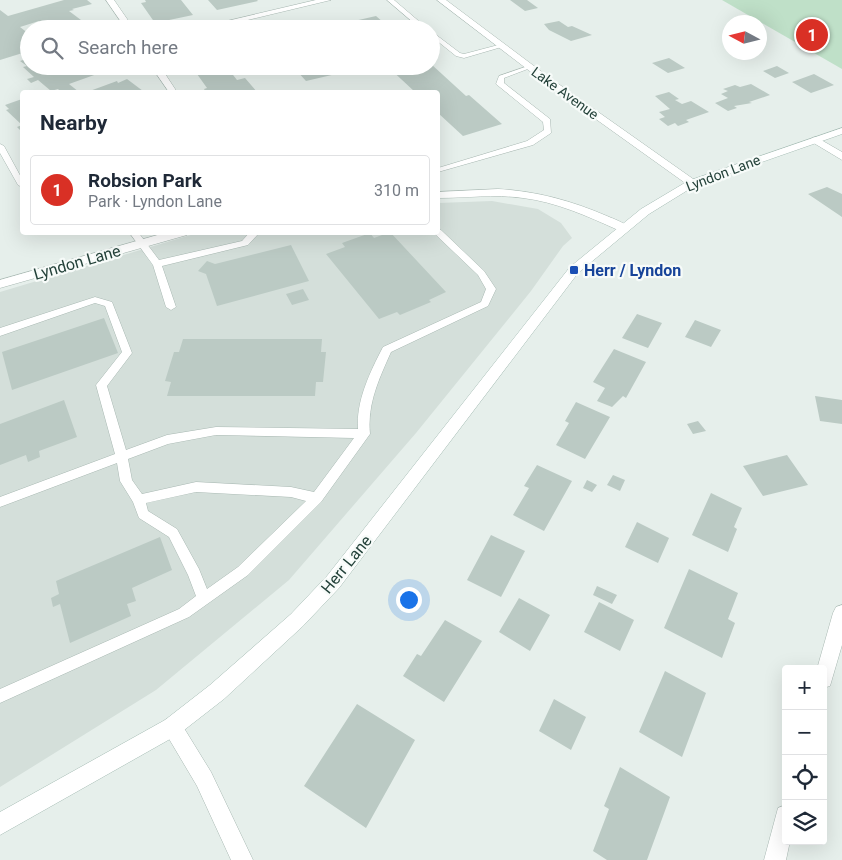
<!DOCTYPE html>
<meta charset="utf-8">
<style>
:root{--surface:#fff;--page:#f6f6f7;--text:#1f2937;--muted:#747a83;--line:#e0e1e3;--accent:#d93025}
body{margin:0;font-family:Roboto,sans-serif;background:var(--page);color:var(--text)}
.controls{position:absolute;right:15px;bottom:15px;display:grid;overflow:hidden;border-radius:5px;box-shadow:0 5px 20px #0002}
.controls button{width:45px;height:45px;display:grid;place-items:center;padding:0;border:0;border-bottom:1px solid var(--line);background:var(--surface);color:var(--text);font:25px sans-serif}
.compass{position:absolute;left:722px;top:15px;width:45px;height:45px;border-radius:50%;background:var(--surface);box-shadow:0 5px 20px #0002;rotate:277deg}
.you{position:absolute;left:408px;top:599px;width:18px;height:18px;margin:-12px;border:4px solid #fff;border-radius:50%;background:#1a73e8;box-shadow:0 0 0 8px #1a73e833}
.badge{display:grid;place-items:center;width:32px;height:32px;border-radius:50%;background:var(--accent);color:#fff;font-size:16px;font-weight:700}
.pin{position:absolute;translate:-50% -50%;border:2px solid #fff;box-shadow:0 1px 5px #0006}
.list{margin:0;padding:0;list-style:none}
h2{display:flex;justify-content:space-between;align-items:center;height:65px;margin:0;padding:0 20px;font-size:21px}
h2 small{font-size:16px;font-weight:400;color:var(--muted)}
.list li{display:grid;grid-template-columns:32px 1fr auto;gap:15px;align-items:center;box-sizing:border-box;height:70px;margin:0 10px 10px;padding:0 10px;border:1px solid var(--line);border-radius:5px}
.list b{display:block;font-size:19px;white-space:nowrap}
.list p{margin:0;font-size:16px;white-space:nowrap;color:var(--muted)}
.list em{font-size:16px;font-style:normal;color:var(--muted)}
.icon{flex:none;width:28px;height:28px;fill:none;stroke:currentColor;stroke-width:2;stroke-linecap:round;stroke-linejoin:round}
.map{position:relative;flex:none;width:842px;height:860px;overflow:hidden}
.search{position:absolute;background:var(--surface);box-shadow:0 5px 20px #0002;left:20px;top:20px;width:420px;height:55px;display:flex;align-items:center;gap:12px;box-sizing:border-box;padding:0 18px;border-radius:28px;color:var(--muted);font-size:19px}
.panel{position:absolute;background:var(--surface);box-shadow:0 5px 20px #0002;left:20px;top:90px;width:420px;height:145px;border-radius:5px}
.map>svg:first-child{display:block}
</style>
<div class="map">
<svg width="842" height="860" viewBox="0 0 842 860">
<rect width="100%" height="100%" fill="#e6efeb"/>
<path fill="#d4dfda" d="M492,201L538,209L561,223L572,238L563,246L531,291L416,433L289,580L156,690L0,787V292L194,234L438,232V203Z"/>
<path fill="#bfe0c8" d="M722,0H842V69Z"/>
<path fill="#bbcac4" d="M64,0H87L92,4L72,9L74,10L69,11L93,29H48L39,21L20,27L29,34V51L0,60V10L8,16Z
M145,0H181L193,15L155,23L141,3L146,2Z
M208,0H257L258,1L217,10Z
M510,0H527L538,8L525,11Z
M376,16L391,29H346L341,24Z
M306,20L315,29H273V28Z
M559,21L568,27L572,26L592,35L571,41L549,30L544,24Z
M29,58V66H65L76,75L91,70L97,74L69,84L79,92H61L58,89L51,91L38,80L31,83L27,79L34,77L23,67L27,66L20,61Z
M669,58L685,68L668,73L652,63Z
M431,64L466,96L469,95L502,124L463,136L438,113V92H424L422,90L415,92L387,66H431Z
M187,66H226L237,80L245,78L257,92H206L204,89L207,88L197,74L193,75Z
M312,66H328L336,74L306,81L296,70Z
M777,66L789,73L775,78L763,71Z
M814,74L834,85L811,93L792,82Z
M127,79L143,91L87,92L117,81L118,83Z
M751,84L770,95L749,102L752,103L734,106L737,108L728,111L715,103L728,98L721,94L728,91L723,89L735,85L740,87Z
M669,92L679,99L675,100L682,104L691,101L709,112L686,120L689,122L678,126L675,123L668,126L659,119L665,117L659,112L670,109L655,96Z
M22,99V132L17,127L22,125L6,110L9,109L5,105Z
M827,187L842,194V217L808,194Z
M390,232L446,292L429,300L431,302L400,315L397,312L379,319L326,254L345,247L342,243L370,233L374,238Z
M291,245L309,281L217,306L206,274L198,271L207,261L215,264Z
M303,289L309,300L292,305L286,294Z
M637,314L662,323L648,348L622,338Z
M104,318L118,353L12,390L2,352Z
M695,320L721,330L711,347L685,337Z
M183,339H322L321,352H326L323,382H316L315,396H167L171,382L165,381L174,352H179Z
M614,349L646,362L626,398L623,396L612,407L597,401L605,388L593,382Z
M815,396L842,400V424L820,421Z
M64,400L77,437L39,451L40,457L28,462L26,455L0,465V424Z
M576,402L610,417L585,459L556,445L569,423L565,421Z
M698,421L706,431L693,434L687,424Z
M787,455L808,485L763,496L743,466Z
M537,465L572,481L544,531L513,515L529,488L524,486Z
M613,475L625,480L620,491L607,485Z
M587,480L597,485L592,492L583,488Z
M711,493L742,508L734,527L737,529L728,552L692,535Z
M637,522L669,538L658,563L625,547Z
M491,535L525,551L501,597L467,580Z
M160,537L172,570L132,588L136,601L127,604L131,616L70,643L60,604L53,607L51,598L59,594L56,581Z
M689,569L738,593L728,619L735,623L722,658L664,628Z
M597,586L617,595L612,604L593,595Z
M519,598L550,615L530,651L499,632Z
M599,602L634,620L620,651L584,632Z
M445,620L482,641L444,702L403,676L417,654L421,656Z
M665,671L706,693L682,757L639,732Z
M554,699L586,717L571,750L539,731Z
M357,704L415,740L366,828L304,786Z
M620,767L670,797L647,860H607L593,851L609,809L604,806Z"/>
<g fill="none" stroke-linecap="round" stroke-linejoin="round">
<g stroke="#a8b8b2" stroke-width="1">
<path id="service" d="M387,0H394L428,29H421Z
M431,31L460,53L464,54L502,44L505,46L464,58L456,56L431,36Z
M528,66L533,67L504,78V83L550,119L551,133L533,145L438,172V168L527,141L544,130L543,122L496,84L499,76Z
M0,144L4,146L22,179V187L18,185L0,153Z
M438,229L441,230L484,271L496,289L488,306L391,352C379,379 367,404 370,434L321,502L248,575L189,617L0,703V689L179,609L196,596L188,575L169,537L139,518L133,502L120,481L117,463L0,507V497L115,454L96,385L122,352L105,306L95,303L0,336V328L95,297L112,302L132,353L107,386L126,450L167,435L216,427L358,429C356,401 370,372 383,347L481,302L486,289L478,275L435,234L434,232H438ZM216,435L354,438L314,492L291,487L196,482L142,494L132,480L128,459L168,444ZM196,492L291,497L306,501L238,567L207,589L199,569L177,529L148,511L146,503Z
M129,232H138L159,260L242,241L250,232H260L248,245L162,266L176,307L171,310L166,307L153,265Z"/>
</g>
<g stroke="#a8b8b2" stroke-width="1">
<path id="minor" d="M106,0H114L134,29H126Z
M316,0H331L210,29H193Z
M437,0H446L550,78L696,181L698,183L696,185H688L544,82Z
M151,66H160L177,92H169Z
M816,137L842,152V160L812,142L811,140L812,138Z
M498,189C537,191 572,201 607,216C614,219 623,222 628,227L626,230H618C587,216 556,202 523,198C494,194 466,198 438,198V192Z
M168,232H189L187,235L0,288V280Z
M842,605V645L830,686L823,688V669H817L833,613L836,607Z
M172,717L179,720L211,772L253,860H231L197,786L162,727L165,720Z
M786,805V841H790L786,860H764L778,808Z"/>
</g>
<g stroke="#a4bbb3" stroke-width="1">
<path id="secondary" d="M842,128V134L696,185L649,214L578,273L339,588L303,626L224,699L179,734L0,835V812L165,720L210,685L291,614L327,576L570,267L641,209L688,181Z"/>
</g>
<use href="#service" fill="#fff" fill-rule="evenodd"/>
<use href="#minor" fill="#fff" fill-rule="evenodd"/>
<use href="#secondary" fill="#fff" fill-rule="evenodd"/>
</g>
<rect fill="#1a4fb4" stroke="#f7fbf9" stroke-width="2" x="569" y="265" width="10" height="10" rx="2.5"/>
<g text-anchor="middle" stroke-width="4.5" stroke-linejoin="round" paint-order="stroke">
<g font-size="14" fill="#24423a" stroke="#f7fbf9">
<text transform="translate(565 93) rotate(36)" y="5">Lake Avenue</text>
<text transform="translate(723 173) rotate(-21)" y="5">Lyndon Lane</text>
</g>
<g font-size="16" fill="#24423a" stroke="#f7fbf9">
<text transform="translate(77 262) rotate(-16)" y="6">Lyndon Lane</text>
<text transform="translate(346 564) rotate(-51)" y="6">Herr Lane</text>
</g>
<g font-size="16" font-weight="bold" fill="#164399" stroke="#f7fbf9" text-anchor="start">
<text x="584" y="276">Herr / Lyndon</text>
</g>
</g>
</svg>
<div class="controls">
<button>+</button>
<button>−</button>
<button><svg class="icon" aria-label="locate" viewBox="0 0 24 24"><circle cx="12" cy="12" r="6"/><path d="M12 2v4M12 18v4M2 12h4M18 12h4"/></svg></button>
<button><svg class="icon" aria-label="layers" viewBox="0 0 24 24"><path d="M12 4l9 5-9 5-9-5zM3 14l9 5 9-5"/></svg></button>
</div>
<svg class="compass" viewBox="-18 -18 36 36"><path d="M0-13l5 13h-10z" fill="#e53935"/><path d="M0 13l5-13h-10z" fill="#747a83"/></svg>
<div class="you"></div>
<div class="pin badge" style="left:812px;top:35px">1</div>
<div class="search"><svg class="icon" aria-label="search" viewBox="0 0 24 24"><circle cx="10" cy="10" r="6"/><path d="M15 15l6 6"/></svg>Search here</div>
<section class="panel">
<h2>Nearby<small></small></h2>
<ul class="list">
<li><span class="badge">1</span><div><b>Robsion Park</b><p>Park · Lyndon Lane</p></div><em>310 m</em></li>
</ul>
</section>
</div>
